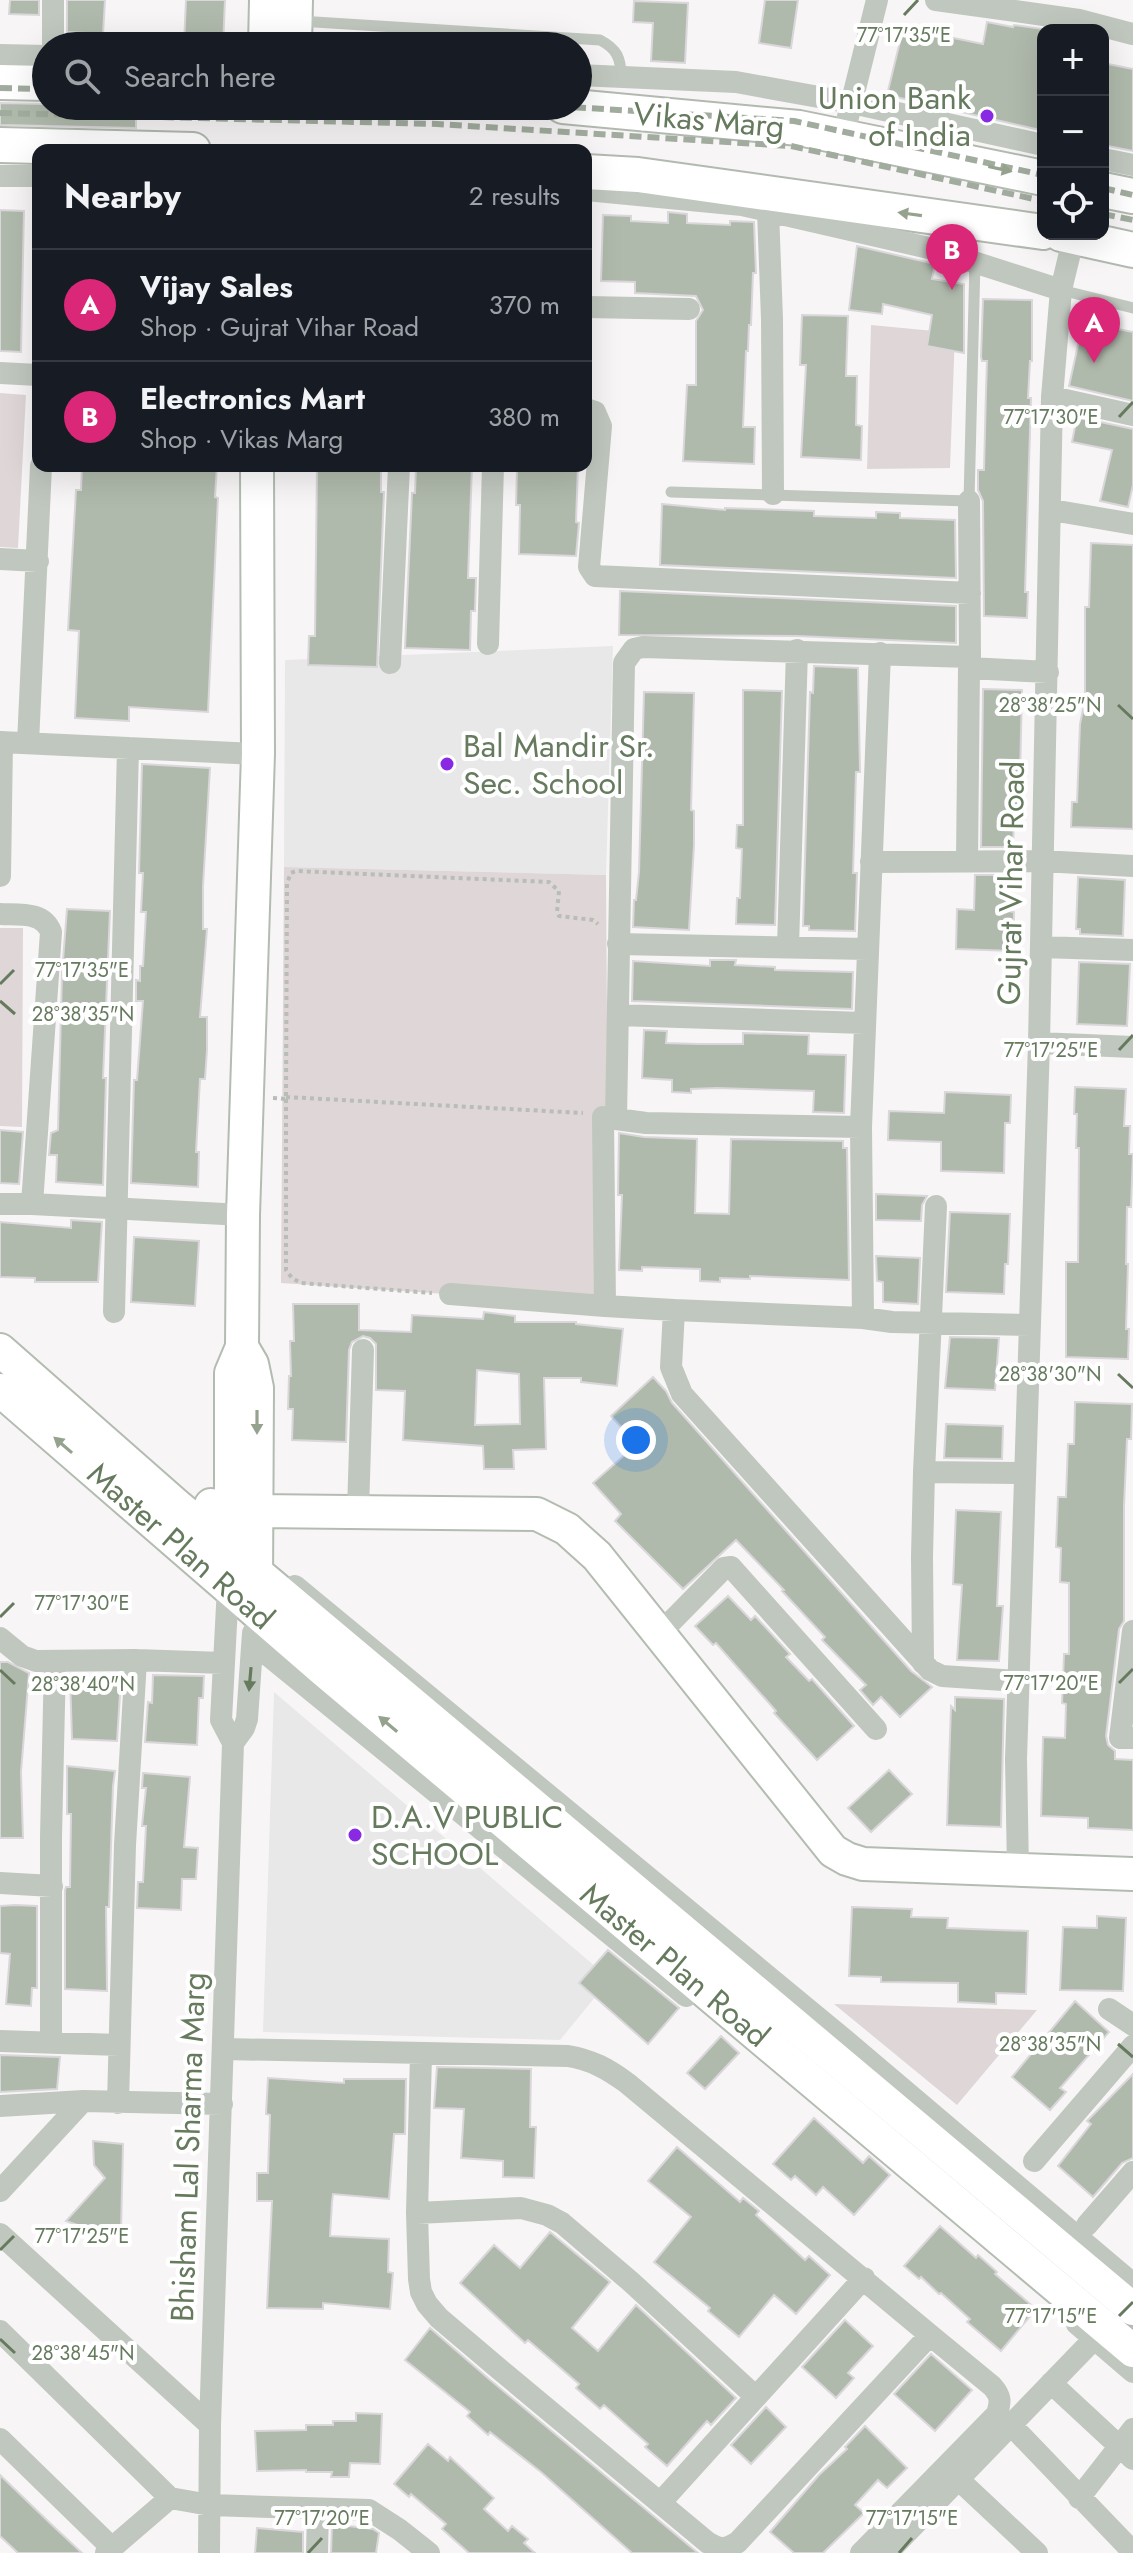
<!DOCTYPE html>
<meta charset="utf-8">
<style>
:root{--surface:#171b24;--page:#20242c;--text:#f1f3f6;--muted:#9ea1a6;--line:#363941;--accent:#db2777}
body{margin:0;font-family:Jost,sans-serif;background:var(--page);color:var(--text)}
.controls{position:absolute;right:24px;top:24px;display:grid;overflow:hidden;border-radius:16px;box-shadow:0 8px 32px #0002}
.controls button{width:72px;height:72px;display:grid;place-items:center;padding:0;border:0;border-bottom:2px solid var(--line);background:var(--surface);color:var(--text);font:40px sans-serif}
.you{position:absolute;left:636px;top:1440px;width:28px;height:28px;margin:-20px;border:6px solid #fff;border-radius:50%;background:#1a73e8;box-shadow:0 0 0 12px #1a73e833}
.badge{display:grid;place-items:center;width:52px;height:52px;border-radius:50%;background:var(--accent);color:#fff;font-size:26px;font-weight:700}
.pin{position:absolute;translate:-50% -66px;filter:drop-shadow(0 2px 4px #0008)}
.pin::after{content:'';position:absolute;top:42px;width:28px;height:24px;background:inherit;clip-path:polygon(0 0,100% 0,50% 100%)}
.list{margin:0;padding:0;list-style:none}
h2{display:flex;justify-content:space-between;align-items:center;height:104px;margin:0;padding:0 32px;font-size:34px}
h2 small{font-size:26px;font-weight:400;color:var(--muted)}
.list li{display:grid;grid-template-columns:52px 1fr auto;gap:24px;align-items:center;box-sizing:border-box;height:112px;padding:0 32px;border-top:2px solid var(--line)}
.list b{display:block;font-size:30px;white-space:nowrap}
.list p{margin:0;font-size:26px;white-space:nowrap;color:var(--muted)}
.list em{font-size:26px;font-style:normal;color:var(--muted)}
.icon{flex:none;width:44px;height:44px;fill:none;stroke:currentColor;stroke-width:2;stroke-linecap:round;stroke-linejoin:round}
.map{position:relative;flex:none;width:1133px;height:2553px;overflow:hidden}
.search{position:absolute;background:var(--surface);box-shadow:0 8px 32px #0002;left:32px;top:32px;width:560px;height:88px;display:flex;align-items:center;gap:20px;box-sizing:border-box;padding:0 28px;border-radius:44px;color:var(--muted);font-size:30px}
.panel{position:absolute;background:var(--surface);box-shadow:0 8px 32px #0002;left:32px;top:144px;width:560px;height:328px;border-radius:16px}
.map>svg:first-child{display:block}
</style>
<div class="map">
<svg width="1133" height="2553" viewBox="0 0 1133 2553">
<rect width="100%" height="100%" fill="#f8f5f7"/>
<path fill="#e8e8e8" d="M613,646L606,875L284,867L285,660Z
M274,1692L610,1979L560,2040L263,2032Z"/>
<path fill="#dfd6d7" d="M871,325L955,333L950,468L867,469Z
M0,393L26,395L18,548L0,547Z
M284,867L606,875L609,1305L281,1283Z
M0,928H23L22,1127L0,1126Z
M834,2004L1037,2010L957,2105Z"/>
<path fill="#b0baac" stroke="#d9d7d9" stroke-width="2" fill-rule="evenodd" d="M10,0H39V15L9,14Z
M67,0H105L103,34L67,32Z
M186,0H225L223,46L184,44Z
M765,0H798L791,48L759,43Z
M634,1L688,3L685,63L651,61L653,23L633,22Z
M987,22L1013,27L1014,25L1043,29V114L1040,130L887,95L904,25L934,32V34L983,44Z
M1103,63L1133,69V151L1103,145Z
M0,103L136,106V128L0,125Z
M0,210L24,211L21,352L0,351Z
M668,212L687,214V223L730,225V221L754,222L756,273H753L751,325H749L748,351H746L743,427H755L754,464L683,461L687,385H696V321L703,310L696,296L635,293V282L601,281L603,215L631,216V221L668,223Z
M857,246L935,264L932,279L964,284V353L927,346L932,315L883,304L882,314L849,310Z
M983,299L1032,300V361H1030L1028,398H1031L1025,592H1028L1027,618L984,616L983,501L978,490V470H984L986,391L987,361H982L981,357Z
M802,315L848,316L846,376H857L856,425L862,426L861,460L801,457L806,365H800Z
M1083,322L1133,332V401L1069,386Z
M1077,417L1133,429V485L1128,507L1100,501L1112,450L1072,442Z
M82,466H217L215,497L218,498L208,712L129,707V721L75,718L79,631L68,630L76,490H81Z
M317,466H381V492H384L377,667L308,665L309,636H315Z
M416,466H472L468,578H476L475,611H471L470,650L405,648L412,493H415Z
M529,466H578L576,522L579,523L576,556L519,554L520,505H516L517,470L529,471Z
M662,504L725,510V508L814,511V516L876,518V512L900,513V518L955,520L956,578L660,565Z
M1091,543L1133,545V829L1071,827L1072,802H1077L1080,724L1085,699V607H1089Z
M620,591L956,606V643L797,636L619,635Z
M814,666L858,668L860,772H856L853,873H857L855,931L809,930V926H803L810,692L813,693Z
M983,689L1022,690L1019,821H1014L1013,847H981Z
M743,690L782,691L775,925L736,924L737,898H740L742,849L736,848L737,825H743Z
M644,692L694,693L691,810L694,811V845L689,930L633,927L634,900H636L639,872Z
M142,764L210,768L203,886V929H207L200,1017H207V1050L205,1079H200L196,1152H199L198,1187L131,1183L134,1080H137L143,1001H136V980L140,981V966H143L146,912H141L143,873H139Z
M975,875H1008L1007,911L1014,912L1013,951L956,949L957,909L974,910Z
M1078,877L1125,880L1123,936L1080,934V929H1076Z
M67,909L110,911L103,1078H106L103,1185L56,1182L57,1155H49L51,1133L58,1130L62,973Z
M710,960H736L735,965L775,967V970L853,972L852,1009L632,1001L633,961L710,966Z
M1079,962L1130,964L1127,1026L1077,1024Z
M644,1030L667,1031L666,1043L698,1044H743V1033L809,1035L808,1054L846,1055L844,1113L813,1112L814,1091L717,1088L691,1089V1093L672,1092V1080L642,1078Z
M1075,1087L1126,1089L1124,1126H1130L1129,1154H1133L1131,1207H1127L1126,1264H1128L1126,1329H1129L1128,1359L1066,1357V1262H1078L1079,1148H1076L1077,1114H1074Z
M945,1092L1011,1095L1010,1123H1005L1004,1173L941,1171V1142L888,1140L889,1111L944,1113Z
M0,1130L23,1132L19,1184L0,1183Z
M619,1133L644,1137L697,1139L695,1213L729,1214L731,1139L843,1141V1148H847L849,1280L750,1276V1279L720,1278V1282L700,1281V1269L642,1267V1271L619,1270L622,1195H618Z
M876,1194L927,1196L922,1205L921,1221L876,1220Z
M950,1212L1010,1214L1008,1264H1005L1004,1294L946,1292Z
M71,1220L102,1222L98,1282H35V1278L0,1277V1222L71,1228Z
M134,1237L199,1241L195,1306L131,1302Z
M876,1256L920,1258L918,1304L883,1302V1282L877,1281Z
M293,1304H359V1330L411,1332L412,1315L483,1319L484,1312L515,1316V1322H576V1324L623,1329L617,1386L581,1382V1378H544L546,1449L513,1450L514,1469H484L483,1446L403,1440L405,1391L376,1390V1344L370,1338L363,1336L352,1342L349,1350L346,1442L292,1440L293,1409H288L289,1376H291L290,1341H294ZM477,1370L519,1374L520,1424L475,1425Z
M950,1337L999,1338L995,1390L945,1388Z
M653,1377L666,1391L672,1403L911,1671L932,1687L900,1717L881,1697L873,1705L860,1690L866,1685L822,1640L825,1637L782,1591L784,1590L736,1540L683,1589L615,1521L621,1514L593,1483L637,1444L611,1416Z
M1075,1402L1132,1404L1131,1439H1127L1124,1506V1621L1119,1629L1106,1736L1108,1745L1115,1751V1759L1133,1760V1830L1088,1828V1818L1041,1816L1043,1737L1065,1738L1066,1704L1062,1703L1064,1654H1069V1583L1060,1582L1061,1548L1056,1547L1058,1497H1066L1068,1444H1074Z
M946,1424L1003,1426L1002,1459L944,1458Z
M956,1510L1001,1512L997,1606H1003L999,1661L957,1660L962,1585L953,1584Z
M728,1596L751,1620L755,1616L790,1654L786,1657L809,1681L812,1679L854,1726L817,1760L774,1713L776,1711L716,1643L713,1645L695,1626Z
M0,1662H8L29,1673L21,1772L23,1838H0Z
M153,1675L204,1676L203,1698H199L197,1745L145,1742L148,1702L152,1703Z
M70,1677L121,1678L117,1741L72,1739Z
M955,1697L1004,1699L1001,1827L947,1825L951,1706L955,1710Z
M67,1766L115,1771L113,1786L109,1907H106L107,1991L65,1989V1890L66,1887H70L71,1814H67Z
M889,1770L912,1794L871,1832L848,1808Z
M143,1773L190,1777L184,1847L198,1848L196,1879H182L181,1910L137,1908L138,1882H143L146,1826H142L146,1788H142Z
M15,1905L37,1906V1988H32L31,2006L6,2004L10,1954L0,1953V1906Z
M852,1907L912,1909L911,1917L948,1918L947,1928L1028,1931L1026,1994L996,1993V2004L958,2002V1983L881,1982V1977L849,1976Z
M1097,1916L1126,1918L1123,1991L1060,1990L1063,1927L1097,1928Z
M608,1950L679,2008L648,2044L579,1983Z
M1075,2001L1109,2032L1060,2088L1066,2092L1050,2110L1012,2077Z
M721,2036L739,2053L705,2089L687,2073Z
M0,2055L60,2057L57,2089L0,2092Z
M437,2067L531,2069L530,2127H536L534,2178L503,2177V2161L461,2158L464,2109L434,2108Z
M1133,2074V2158L1122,2163L1093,2197L1058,2166L1091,2124L1087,2121Z
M268,2078L344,2083V2079H406L405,2134H394L389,2199L333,2194L332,2202L330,2236L389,2239L388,2272L393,2273L390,2309L323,2303V2309L267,2308L272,2201H257V2173H268L270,2115L266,2114Z
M814,2118L863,2163L869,2156L890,2175L854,2215L823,2187L816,2195L795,2176L791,2180L773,2164Z
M93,2141L123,2144L121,2232L86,2228L66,2221L105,2178L94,2165Z
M677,2147L740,2202L743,2198L759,2211L756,2215L805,2260L809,2256L830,2275L796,2314L774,2295L739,2337L708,2311L710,2308L654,2262L691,2217L648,2181Z
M940,2226L976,2258L978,2255L997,2272L995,2274L1036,2309L1001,2351L967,2322L970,2319L941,2293L939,2294L921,2277L919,2279L904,2266Z
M550,2232L610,2282L572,2328L598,2351L636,2305L736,2398L711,2425L707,2421L667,2466L645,2447L648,2444L604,2405L600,2409L576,2388L579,2384L528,2340L525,2343L460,2283L494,2245L520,2268Z
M845,2320L873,2346L848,2373L854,2378L836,2398L802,2367Z
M430,2328L489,2379L698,2553H632L541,2472L490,2432L488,2435L467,2416L470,2412L405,2360Z
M931,2354L972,2390L935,2431L894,2394Z
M766,2407L786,2427L751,2464L731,2445Z
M356,2413L382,2414L380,2464L350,2463L349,2477H331L332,2472H306V2470L257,2471L255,2431L306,2430V2425H333V2421H356Z
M865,2426L907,2468L887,2488L878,2480L855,2505L864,2513L823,2553H794L770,2532L819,2475L847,2449L845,2447Z
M428,2444L448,2461L450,2457L494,2498L484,2509L508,2531L512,2526L528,2539L524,2543L535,2553H469L442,2529L446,2524L411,2494L409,2497L394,2484Z
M0,2475L52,2525L82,2553H18L0,2536Z
M332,2524L373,2529L379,2533L376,2553H331Z
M257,2528L303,2532V2553H255Z"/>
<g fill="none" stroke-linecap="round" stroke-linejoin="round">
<g stroke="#b3bcb1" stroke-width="36">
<path id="secondary" d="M265,46L266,0
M295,46L296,0
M242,1347L252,1364L257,1388L256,1584
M0,1350L175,1504L1133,2309
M0,1390L323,1670L1133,2351
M211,1505L257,1511L537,1514L567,1529L597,1556L833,1851L847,1859L863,1864L1133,1874
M227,1564L231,1492V1373L242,1347L243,1215L258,754L257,466"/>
</g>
<g stroke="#b2bab0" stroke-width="38">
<path id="primary" d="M0,82L46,83
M563,106L799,128L1043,178
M0,145L193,150
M586,172L638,175L1043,232
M1103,190L1133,196
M1061,234L1133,250"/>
</g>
<path stroke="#b8bdb7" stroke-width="4" stroke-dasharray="4 4" stroke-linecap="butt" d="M286,1097L583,1113
M273,1098L286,1099L287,883L291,873L296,871L549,882L559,891L557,912L559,916L593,920L598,924
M286,1099V1270L292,1278L301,1283L432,1293"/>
<path stroke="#c0c7be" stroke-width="11" d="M299,21L600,40C617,49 621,58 621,77
M1061,290L1133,308
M671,492L969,501L975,261"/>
<path stroke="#c0c7be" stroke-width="22" d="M53,0V46
M936,0L1079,20L1133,34
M0,55L46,56
M578,75L736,82L852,103L1043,145
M843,137L877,0
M1103,159L1133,165
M0,176H38
M586,190L742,205L933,249L1061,290
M768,211L772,319L773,494
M586,307L689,309
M0,373L38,375
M1052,397L1133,415
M586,409L595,412L601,426L589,567L595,576L970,593
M969,501L970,657
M1052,510L1133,524
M0,559L38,561
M488,644L493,466
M880,653L861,1127L863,1318L674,1310L671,1367L682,1394L930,1670L942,1676L1019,1681
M390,663L399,466
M0,742L258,754
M28,743L41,466
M967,861L969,668
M871,862L1042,861L1133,866
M0,876L2,742
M0,914C19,915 43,911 51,932L32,1204H0
M618,944L868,949
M788,947L797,650
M1041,947L1133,950
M618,1015L865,1023
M1039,1043L1133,1047
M861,1127L646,1123L616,1119L624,663L634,649L643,647L970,657L969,668L1048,672
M32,1204L243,1215
M450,1294L605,1306L603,1117L616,1119
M605,1306L674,1310
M114,1312L128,748
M863,1318L892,1322L1030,1325
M924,1472L1025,1473
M358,1511L363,1350
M295,1586L845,2040L1133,2284
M1133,1631L1120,1738H1133
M659,1634L724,1568L731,1567L876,1729
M0,1638L22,1656L36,1661L136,1660L223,1663
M253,1643L686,1996
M923,1663L922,1557L924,1472L936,1206
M233,1743L244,1728L247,1719L253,1633
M1018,1870L1016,1759L1039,1043L1052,397L1061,290L1074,236
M0,1883L52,1886
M1109,2009L1133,2025
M0,2041L119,2045
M51,2042V1837L55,1661
M224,2049L568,2056C592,2060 608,2069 627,2083L930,2335L738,2542C726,2550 719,2550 707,2542L498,2368L439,2318L427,2304L421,2292L419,2279L417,2213L421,2054
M118,2103L125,1845L136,1660
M0,2106L83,2101L222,2104
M1034,2161L1133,2046
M0,2191L83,2101
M417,2213L521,2208L547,2215L562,2223L630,2281L756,2397L864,2278
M1087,2225L1133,2172
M0,2234L210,2425
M1077,2324L1133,2372
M0,2331L170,2498
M1051,2383L1133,2459
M1011,2425L1133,2552
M0,2439L112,2548
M958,2479L1037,2553
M1079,2498L1133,2429
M660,2503L756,2397
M106,2553L170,2498L210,2505L369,2510L400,2530L429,2553
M209,2553L210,2425L233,1743L221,1720L228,1587
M317,2553L318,2509
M861,2553L997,2414C1001,2401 1001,2396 992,2386L930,2335
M887,2553L1094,2339"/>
<use href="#secondary" stroke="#fff" stroke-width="32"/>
<use href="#primary" stroke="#fff" stroke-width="34"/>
<path stroke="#a1ac9e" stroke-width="6" stroke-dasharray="12 6" stroke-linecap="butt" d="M0,88L46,89
M556,106L794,121L1043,175
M0,113L437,124L791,146L1043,201
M1103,188L1133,195
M1103,214L1133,220"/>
</g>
<defs><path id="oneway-solid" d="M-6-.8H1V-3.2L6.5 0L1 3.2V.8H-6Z" transform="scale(2)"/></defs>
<g fill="#94a28e">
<use href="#oneway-solid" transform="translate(1000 169) rotate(12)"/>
<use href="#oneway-solid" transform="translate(910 214) rotate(-172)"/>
<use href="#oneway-solid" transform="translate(257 1422) rotate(90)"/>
<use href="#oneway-solid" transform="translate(63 1445) rotate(-139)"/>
<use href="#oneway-solid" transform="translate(388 1724) rotate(-140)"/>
</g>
<use fill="#667a5e" href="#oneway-solid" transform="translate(250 1679) rotate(95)"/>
<path fill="none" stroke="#667a5e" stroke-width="3" d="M904,15L918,0M1119,417L1133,402M1118,705L1133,719M0,984L14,970M0,1001L15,1014M1119,1050L1133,1035M1118,1374L1133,1388M0,1617L14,1603M0,1670L15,1684M1119,1683L1133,1669M1118,2044L1133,2057M0,2250L14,2236M1119,2316L1133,2302M0,2339L15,2353M308,2553L322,2538M899,2553L912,2538"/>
<g fill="#8929e3" stroke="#fff" stroke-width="3">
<circle cx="987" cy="116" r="8"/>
<circle cx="447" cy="764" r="8"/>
<circle cx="355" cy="1835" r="8"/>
</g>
<g text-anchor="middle" stroke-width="8" stroke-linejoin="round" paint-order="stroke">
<g font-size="32" fill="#667a5e" stroke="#fff" text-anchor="start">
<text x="971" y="109" text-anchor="end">Union Bank<tspan x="971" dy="37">of India</tspan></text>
<text x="463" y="757">Bal Mandir Sr.<tspan x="463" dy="37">Sec. School</tspan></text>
<text x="371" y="1828">D.A.V PUBLIC<tspan x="371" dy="37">SCHOOL</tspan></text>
</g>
<g font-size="32" fill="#667a5e" stroke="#fff">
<text transform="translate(709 120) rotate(5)" y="11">Vikas Marg</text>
<text transform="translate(1011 883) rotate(-89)" y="11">Gujrat Vihar Road</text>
<text transform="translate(181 1546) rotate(41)" y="11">Master Plan Road</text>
<text transform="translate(675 1965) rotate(40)" y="11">Master Plan Road</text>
<text transform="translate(188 2147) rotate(-88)" y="11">Bhisham Lal Sharma Marg</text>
</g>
</g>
<g font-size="20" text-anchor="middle" fill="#667a5e" stroke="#fff" stroke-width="8" stroke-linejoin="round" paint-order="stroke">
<text x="904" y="42">77°17'35"E</text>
<text x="1051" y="424">77°17'30"E</text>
<text x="1050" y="712">28°38'25"N</text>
<text x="82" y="977">77°17'35"E</text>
<text x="83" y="1021">28°38'35"N</text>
<text x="1051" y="1057">77°17'25"E</text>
<text x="1050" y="1381">28°38'30"N</text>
<text x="82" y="1610">77°17'30"E</text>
<text x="1051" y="1690">77°17'20"E</text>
<text x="83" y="1691">28°38'40"N</text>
<text x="1050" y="2051">28°38'35"N</text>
<text x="82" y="2243">77°17'25"E</text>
<text x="1051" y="2323">77°17'15"E</text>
<text x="83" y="2360">28°38'45"N</text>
<text x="322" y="2525">77°17'20"E</text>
<text x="912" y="2525">77°17'15"E</text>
</g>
</svg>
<div class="controls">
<button>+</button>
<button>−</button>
<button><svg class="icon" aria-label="locate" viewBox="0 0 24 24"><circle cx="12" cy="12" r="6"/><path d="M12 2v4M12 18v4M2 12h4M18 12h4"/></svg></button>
</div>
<div class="you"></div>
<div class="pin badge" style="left:1094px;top:363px">A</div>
<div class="pin badge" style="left:952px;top:290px">B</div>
<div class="search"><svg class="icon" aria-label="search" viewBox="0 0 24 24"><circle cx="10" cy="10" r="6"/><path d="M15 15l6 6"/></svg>Search here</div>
<section class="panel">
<h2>Nearby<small>2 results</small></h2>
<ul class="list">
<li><span class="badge">A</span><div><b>Vijay Sales</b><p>Shop · Gujrat Vihar Road</p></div><em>370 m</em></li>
<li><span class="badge">B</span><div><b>Electronics Mart</b><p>Shop · Vikas Marg</p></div><em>380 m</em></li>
</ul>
</section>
</div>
